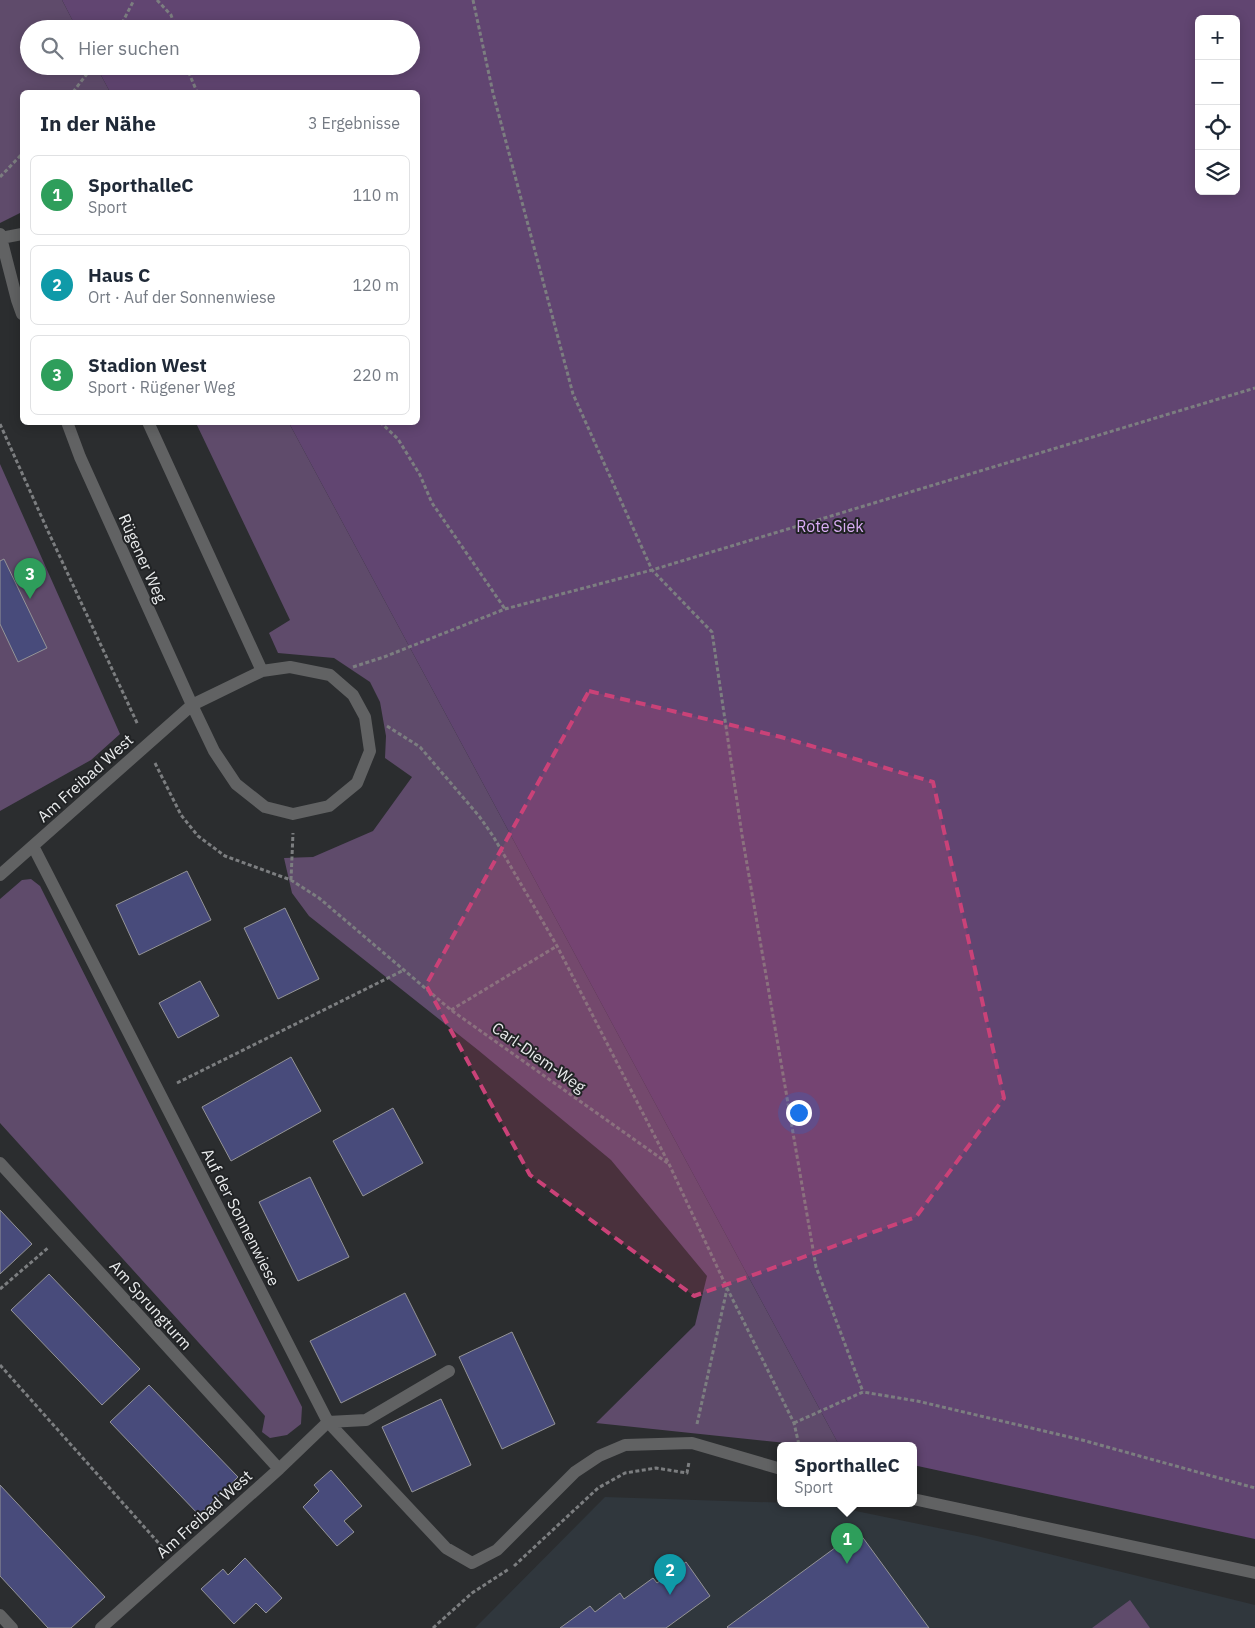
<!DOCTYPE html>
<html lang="de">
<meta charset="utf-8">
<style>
:root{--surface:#fff;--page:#f6f6f7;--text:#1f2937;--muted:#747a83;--line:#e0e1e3;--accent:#845c47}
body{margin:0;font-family:"IBM Plex Sans",sans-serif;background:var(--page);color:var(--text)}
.controls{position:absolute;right:15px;top:15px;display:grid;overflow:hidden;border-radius:8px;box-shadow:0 2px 12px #0003}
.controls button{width:45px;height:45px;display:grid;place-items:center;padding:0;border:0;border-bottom:1px solid var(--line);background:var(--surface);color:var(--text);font:25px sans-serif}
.you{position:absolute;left:798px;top:1112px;width:18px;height:18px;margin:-12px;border:4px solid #fff;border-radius:50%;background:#1a73e8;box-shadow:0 0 0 8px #1a73e833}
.badge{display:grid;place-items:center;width:32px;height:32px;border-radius:50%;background:var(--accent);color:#fff;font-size:16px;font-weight:700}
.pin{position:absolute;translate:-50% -41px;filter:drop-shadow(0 1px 2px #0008)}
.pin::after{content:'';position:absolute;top:26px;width:18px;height:15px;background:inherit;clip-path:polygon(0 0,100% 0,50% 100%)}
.popup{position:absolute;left:777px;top:1442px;width:140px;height:65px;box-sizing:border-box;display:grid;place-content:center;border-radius:8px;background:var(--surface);filter:drop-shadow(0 1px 4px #0005);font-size:16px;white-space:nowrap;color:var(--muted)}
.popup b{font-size:19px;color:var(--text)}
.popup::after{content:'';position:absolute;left:50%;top:100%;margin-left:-10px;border:10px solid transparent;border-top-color:var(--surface)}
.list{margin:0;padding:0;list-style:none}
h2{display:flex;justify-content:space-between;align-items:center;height:65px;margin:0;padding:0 20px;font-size:21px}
h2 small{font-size:16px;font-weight:400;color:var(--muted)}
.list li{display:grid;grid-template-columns:32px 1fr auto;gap:15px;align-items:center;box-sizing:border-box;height:80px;margin:0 10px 10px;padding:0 10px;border:1px solid var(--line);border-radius:8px}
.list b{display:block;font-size:19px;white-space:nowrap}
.list p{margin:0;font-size:16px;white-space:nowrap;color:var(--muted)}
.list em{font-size:16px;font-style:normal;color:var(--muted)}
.icon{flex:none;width:28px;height:28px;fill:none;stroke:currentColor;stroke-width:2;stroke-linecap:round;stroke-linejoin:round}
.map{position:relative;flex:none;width:1255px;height:1628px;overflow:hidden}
.search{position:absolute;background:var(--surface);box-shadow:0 2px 12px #0003;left:20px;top:20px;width:400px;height:55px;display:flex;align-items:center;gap:12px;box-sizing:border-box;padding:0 18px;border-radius:28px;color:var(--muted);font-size:19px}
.panel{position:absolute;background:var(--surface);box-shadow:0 2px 12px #0003;left:20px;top:90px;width:400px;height:335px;border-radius:8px}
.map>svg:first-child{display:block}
</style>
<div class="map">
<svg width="1255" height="1628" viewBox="0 0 1255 1628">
<rect width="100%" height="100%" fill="#2b2d2f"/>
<path fill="#30373d" d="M605,1497L822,1504L977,1536L1255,1605V1628H475Z"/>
<path fill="#5f4b6b" d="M0,0H62L77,29H29V66H96L110,92H22V212L0,223Z
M196,423H289L839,1445H805L596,1423L695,1325L707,1276L611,1160L478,1050L309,916L292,893L284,858L313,857L373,831L412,777L385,758L386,736L380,702L370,682L334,658L278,653L269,633L290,620Z
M0,464L120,734L91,760L0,811Z
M31,879L40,886L302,1407L301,1424L287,1435L270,1438L262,1432L265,1416L0,1123V899L22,880Z
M1130,1600L1150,1628H1092Z"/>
<path fill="#614571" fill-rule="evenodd" d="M62,0H1255V1539L913,1465V1445H839L289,423L418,422V92H110L96,66H411V29H77ZM1199,19H1236V191H1199Z"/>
<path fill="#484b7b" stroke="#949497" d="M4,559L47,648L18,662L0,624V561Z
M187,871L211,920L139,955L116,905Z
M285,908L319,979L278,999L244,928Z
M200,981L219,1016L178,1038L159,1003Z
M291,1057L321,1111L231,1161L202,1107Z
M393,1108L423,1163L363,1196L333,1141Z
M310,1177L349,1257L298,1281L259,1202Z
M0,1210L32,1244L0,1274Z
M49,1274L140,1369L102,1405L11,1310Z
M405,1293L436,1355L341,1403L310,1341Z
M512,1332L555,1424L502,1449L459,1357Z
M149,1385L238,1477L199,1515L110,1422Z
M441,1399L471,1465L412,1492L382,1427Z
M331,1470L362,1506L344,1521L354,1532L337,1546L303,1507L319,1491L314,1485Z
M0,1485L105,1597L71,1628H48L0,1576Z
M858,1531L929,1628H728L727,1627Z
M245,1558L282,1598L266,1613L256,1603L234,1624L201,1589L223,1569L228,1575Z
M686,1562L710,1596L666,1628H560L590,1606L595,1612L620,1593L624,1599L653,1578L657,1583Z"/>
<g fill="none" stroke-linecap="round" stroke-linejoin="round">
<path stroke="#7c7e80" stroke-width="3" stroke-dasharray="4 2.5" stroke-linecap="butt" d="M157,0L171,15L176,29
M473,0L493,93L573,394L652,570L712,632L742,835L816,1267L863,1392
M119,29L134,0
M186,66L197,92
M73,92L93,66
M0,177L22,154
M380,422L398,439L420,475L432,503L505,609
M0,424L47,529L138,725
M353,667L384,657L505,609L652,570L1255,388
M387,726L420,747L479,816L493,836L557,946L669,1164L727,1288L794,1423L799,1445
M155,763L181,815L198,836L225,856L291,880L319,898L451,1010L669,1164
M291,880L293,833
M451,1010L557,946
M177,1083L404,970
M0,1289L49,1247
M0,1365L163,1548
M794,1423L863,1392L917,1401L1082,1440L1255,1488
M697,1424L727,1289
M514,1566L598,1488L625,1473L656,1468L687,1473L689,1462
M433,1628L472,1593L509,1569"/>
<path stroke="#616263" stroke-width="12" d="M0,234L17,300L22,314
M1,238L22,234
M148,422L262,671
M33,846L328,1422L446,1548L472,1563L497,1550L575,1472L599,1456L625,1445L692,1443L781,1469
M0,875L192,705L262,671L290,667L330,675L353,695L365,717L370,751L357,783L329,806L293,814L265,807L236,784L214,751L192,705L80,457L67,422
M0,1163L279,1469
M913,1499L1255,1573
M0,1615L12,1628
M101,1628L279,1469L328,1422L366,1420L449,1371"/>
</g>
<path fill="#ca4278" fill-opacity="0.2" stroke="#ca4278" stroke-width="4" stroke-dasharray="10 6" stroke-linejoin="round" d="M589,691L781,737L933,782L1004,1098L916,1217L694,1296L530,1175L426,985Z"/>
<g text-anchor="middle" stroke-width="4" stroke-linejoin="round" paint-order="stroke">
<g font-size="16" fill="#d9adf4" stroke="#212325">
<text x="830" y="532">Rote Siek</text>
</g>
<g font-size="16" fill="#eaeced" stroke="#212325">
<text transform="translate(143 558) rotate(66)" y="6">Rügener Weg</text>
<text transform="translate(85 778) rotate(-42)" y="6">Am Freibad West</text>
<text transform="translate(539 1057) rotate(35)" y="6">Carl-Diem-Weg</text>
<text transform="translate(241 1217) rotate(63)" y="6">Auf der Sonnenwiese</text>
<text transform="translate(151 1305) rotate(48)" y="6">Am Sprungturm</text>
<text transform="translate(204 1514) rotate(-42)" y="6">Am Freibad West</text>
</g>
</g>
</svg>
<div class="controls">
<button>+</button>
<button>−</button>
<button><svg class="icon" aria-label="locate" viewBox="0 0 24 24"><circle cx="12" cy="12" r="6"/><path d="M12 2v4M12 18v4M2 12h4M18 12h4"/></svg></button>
<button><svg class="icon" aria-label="layers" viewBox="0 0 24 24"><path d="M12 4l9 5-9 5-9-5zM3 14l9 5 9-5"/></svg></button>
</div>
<div class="you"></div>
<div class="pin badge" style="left:847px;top:1564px;background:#2e9e5b">1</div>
<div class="popup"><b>SporthalleC</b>Sport</div>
<div class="pin badge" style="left:670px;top:1595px;background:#0f9aa8">2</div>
<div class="pin badge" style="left:30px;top:599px;background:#2e9e5b">3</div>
<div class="search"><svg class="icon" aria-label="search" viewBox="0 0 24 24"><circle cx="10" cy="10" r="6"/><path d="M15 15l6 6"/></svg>Hier suchen</div>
<section class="panel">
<h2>In der Nähe<small>3 Ergebnisse</small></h2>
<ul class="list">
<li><span class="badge" style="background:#2e9e5b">1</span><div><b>SporthalleC</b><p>Sport</p></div><em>110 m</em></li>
<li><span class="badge" style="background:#0f9aa8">2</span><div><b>Haus C</b><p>Ort · Auf der Sonnenwiese</p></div><em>120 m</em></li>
<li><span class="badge" style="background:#2e9e5b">3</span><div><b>Stadion West</b><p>Sport · Rügener Weg</p></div><em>220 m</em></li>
</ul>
</section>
</div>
